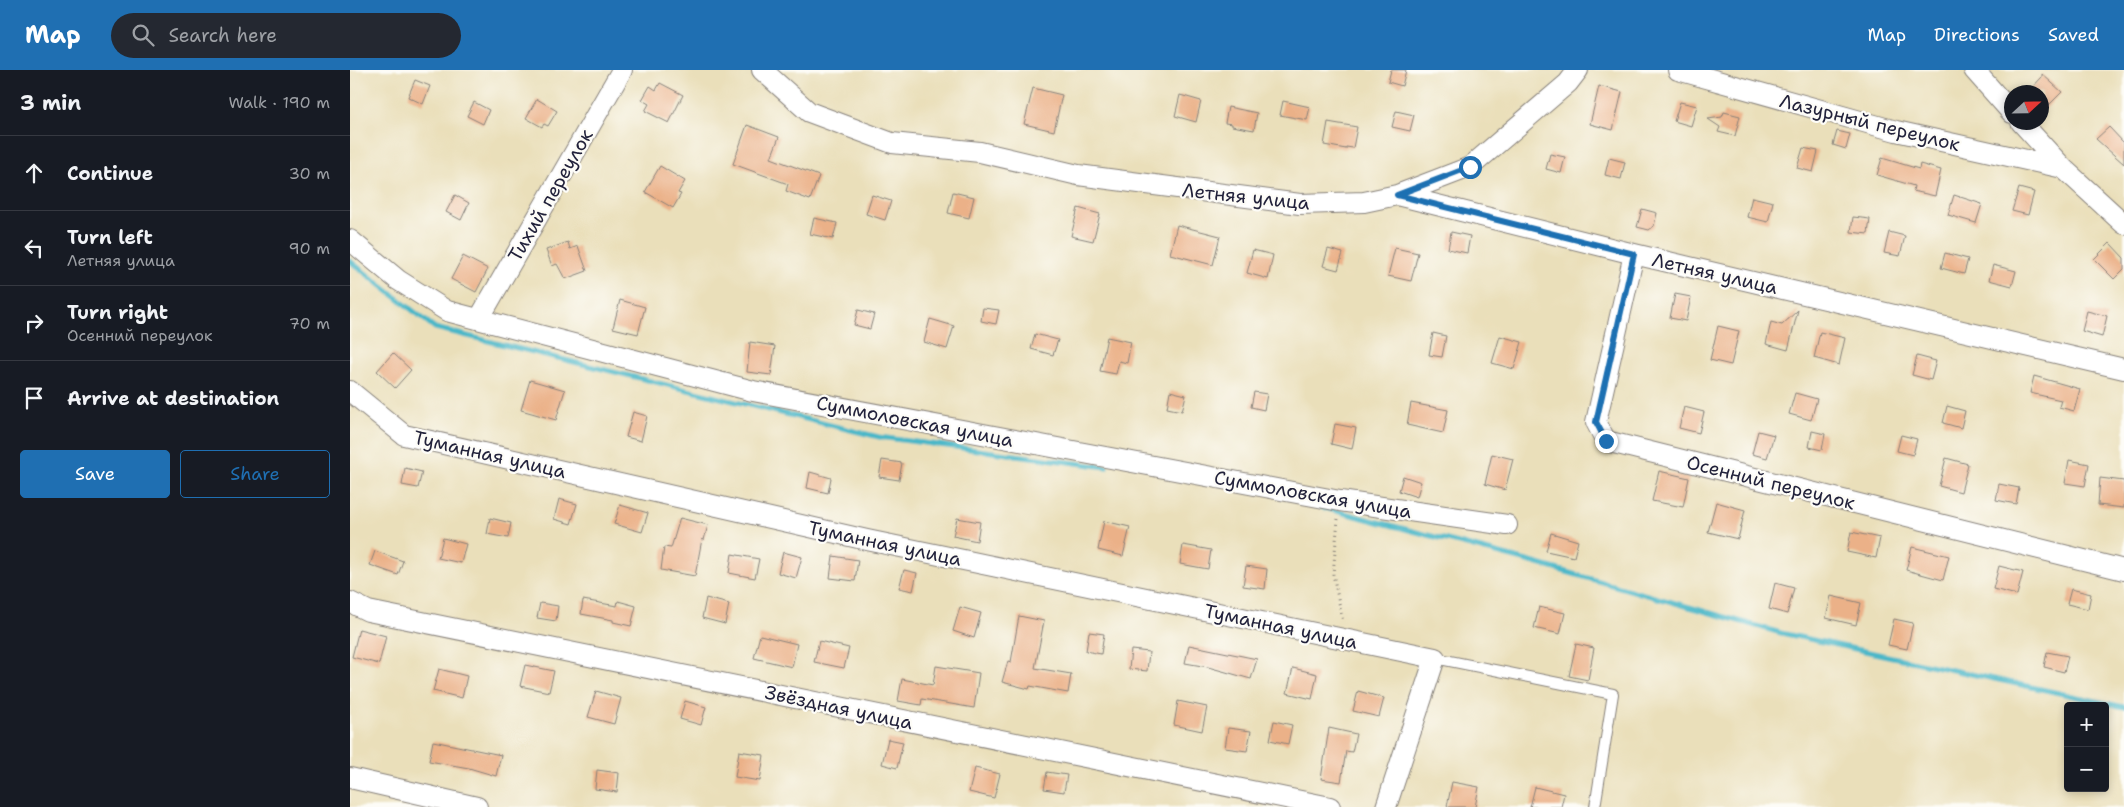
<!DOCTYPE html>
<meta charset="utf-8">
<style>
:root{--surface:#171b24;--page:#242831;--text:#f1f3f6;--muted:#9ea1a6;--line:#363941;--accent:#1f6fb2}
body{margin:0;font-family:"Shantell Sans",sans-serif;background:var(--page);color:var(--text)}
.controls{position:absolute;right:15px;bottom:15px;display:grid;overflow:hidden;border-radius:5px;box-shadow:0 2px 8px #0003}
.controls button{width:45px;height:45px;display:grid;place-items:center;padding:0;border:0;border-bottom:1px solid var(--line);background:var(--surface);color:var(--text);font:25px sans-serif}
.compass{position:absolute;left:1654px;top:15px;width:45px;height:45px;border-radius:50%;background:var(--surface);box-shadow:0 2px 8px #0003;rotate:68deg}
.stop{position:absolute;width:15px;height:15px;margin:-11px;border:4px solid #1f6fb2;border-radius:50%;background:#fff}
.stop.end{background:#1f6fb2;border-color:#fff;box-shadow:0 1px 5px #0008}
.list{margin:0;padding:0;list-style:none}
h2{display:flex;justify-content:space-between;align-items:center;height:65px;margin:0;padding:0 20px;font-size:21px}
h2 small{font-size:16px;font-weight:400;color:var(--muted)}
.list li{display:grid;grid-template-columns:32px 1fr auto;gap:15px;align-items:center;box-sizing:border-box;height:75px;padding:0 20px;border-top:1px solid var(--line)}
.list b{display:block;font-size:19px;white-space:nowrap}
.list p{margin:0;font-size:16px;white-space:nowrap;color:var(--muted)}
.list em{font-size:16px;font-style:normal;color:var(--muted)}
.actions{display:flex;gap:10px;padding:15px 20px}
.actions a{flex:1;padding:11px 0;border:1px solid var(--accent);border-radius:5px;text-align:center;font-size:18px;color:var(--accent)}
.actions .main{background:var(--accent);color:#fff}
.icon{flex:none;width:28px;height:28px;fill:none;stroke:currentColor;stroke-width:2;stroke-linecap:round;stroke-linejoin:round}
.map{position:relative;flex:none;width:1774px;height:737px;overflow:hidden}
header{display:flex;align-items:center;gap:30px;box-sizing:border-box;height:70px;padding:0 25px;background:var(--accent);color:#fff}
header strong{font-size:24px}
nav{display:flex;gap:28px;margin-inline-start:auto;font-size:18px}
.search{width:350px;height:45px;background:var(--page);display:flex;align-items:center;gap:12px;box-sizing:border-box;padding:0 18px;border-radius:28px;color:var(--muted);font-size:19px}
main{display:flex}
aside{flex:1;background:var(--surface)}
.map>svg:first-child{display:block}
</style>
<header>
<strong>Map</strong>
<div class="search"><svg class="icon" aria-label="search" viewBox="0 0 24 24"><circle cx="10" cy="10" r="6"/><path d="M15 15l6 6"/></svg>Search here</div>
<nav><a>Map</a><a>Directions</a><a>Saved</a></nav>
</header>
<main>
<aside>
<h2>3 min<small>Walk · 190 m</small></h2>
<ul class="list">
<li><svg class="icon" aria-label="ahead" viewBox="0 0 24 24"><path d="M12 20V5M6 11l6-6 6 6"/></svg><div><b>Continue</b></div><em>30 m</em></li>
<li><svg class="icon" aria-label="left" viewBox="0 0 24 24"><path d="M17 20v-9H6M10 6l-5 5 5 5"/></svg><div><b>Turn left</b><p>Летняя улица</p></div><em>90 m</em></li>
<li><svg class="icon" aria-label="right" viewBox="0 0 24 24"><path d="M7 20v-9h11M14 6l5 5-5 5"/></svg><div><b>Turn right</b><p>Осенний переулок</p></div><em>70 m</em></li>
<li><svg class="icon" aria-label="arrive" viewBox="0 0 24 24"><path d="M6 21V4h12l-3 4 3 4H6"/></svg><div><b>Arrive at destination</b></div></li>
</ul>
<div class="actions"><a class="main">Save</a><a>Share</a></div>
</aside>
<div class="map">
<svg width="1774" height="737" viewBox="0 0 1774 737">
<rect width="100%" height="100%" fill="#fdfcf7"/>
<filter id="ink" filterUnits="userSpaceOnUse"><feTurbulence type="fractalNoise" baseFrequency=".02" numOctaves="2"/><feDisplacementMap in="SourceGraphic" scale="10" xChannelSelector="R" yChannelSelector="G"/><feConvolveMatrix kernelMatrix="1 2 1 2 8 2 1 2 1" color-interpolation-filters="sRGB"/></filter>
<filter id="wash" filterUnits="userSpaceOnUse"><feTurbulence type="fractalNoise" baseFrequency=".0096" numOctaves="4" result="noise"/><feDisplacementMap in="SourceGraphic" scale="20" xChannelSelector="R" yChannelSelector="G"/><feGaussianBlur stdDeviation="1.12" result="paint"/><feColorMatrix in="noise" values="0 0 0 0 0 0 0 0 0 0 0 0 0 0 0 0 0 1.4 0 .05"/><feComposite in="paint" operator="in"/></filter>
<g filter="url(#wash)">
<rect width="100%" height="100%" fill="#eadfba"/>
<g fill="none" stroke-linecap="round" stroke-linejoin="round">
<path stroke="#4bb7c8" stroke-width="5" d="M0,191L85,258L529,367L756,397
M971,437L1181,492L1431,563L1774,637"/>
</g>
<g id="blocks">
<path fill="#ebb188" d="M1041,0H1056L1052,16L1038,12Z
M1692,4L1712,22L1692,42V22H1678L1692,7Z
M65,10L80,16L73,34L58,27Z
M310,13L333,25L319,53L295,41L299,34L292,30L300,16L306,20Z
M1249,16L1272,22L1263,60L1240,54Z
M683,18L712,25L704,61L674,54Z
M830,25L851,31L846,52L825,46Z
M187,29L207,41L198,56L194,54L192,57L176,48Z
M933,31L960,37L957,50L930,45Z
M124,32L139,40L133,54L117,46Z
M1330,32L1347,36L1341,56L1324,51Z
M878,37L907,43L904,60L882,56V54L875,53Z
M1046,41L1064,45L1060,61L1042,57Z
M1374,42L1390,46L1385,66L1368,62L1370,57L1358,49L1372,47Z
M978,52L1007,57L1003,78L996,77V79L974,75Z
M397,55L429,67L421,88L469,106L460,130L436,121L438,114L383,94Z
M1759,57L1774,73V94L1746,69Z
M1487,61L1500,64L1496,79L1483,75Z
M1453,78L1468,81L1463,102L1447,98Z
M1200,84L1215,87L1211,103L1196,99Z
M1259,88L1275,92L1271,109L1255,105Z
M1532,88L1569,99L1570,94L1591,100L1585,126L1563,121L1564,116L1527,105Z
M310,96L335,111L328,123L331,124L323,138L295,122Z
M1669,118L1684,122L1678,145L1662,141Z
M603,122L624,127L619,148L598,143Z
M105,125L119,133L111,150L96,142Z
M522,125L541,131L535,150L516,144Z
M1604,125L1632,134L1626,153L1598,145Z
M1402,127L1423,132L1418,152L1397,147Z
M728,138L750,144L743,171L721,166Z
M1292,139L1307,143L1304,156L1299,160L1287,157Z
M1503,147L1520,149L1518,164L1501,162Z
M464,148L487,153L483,169L460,164Z
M827,155L870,166L863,195L820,184Z
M1101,162L1120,166L1117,183L1098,179Z
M1539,162L1555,166L1550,186L1534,183Z
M218,172L220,179L228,176L237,201L215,209L207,194L202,196L196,180Z
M1760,173L1774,188V199L1764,209L1744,189Z
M1045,178L1068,183L1061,211L1038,206Z
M978,179L993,183L988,200L973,196Z
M903,180L923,185L918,209L897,203Z
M1595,183L1618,189L1614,204L1591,198Z
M113,186L138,199L126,222L101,209Z
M1643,195L1666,201L1662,216L1639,210Z
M1325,224L1341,227L1336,251L1320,248Z
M270,230L295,237L288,264L263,258Z
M633,238L649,240L646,254L631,251Z
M508,240L524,244L520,259L504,255Z
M1448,240L1438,280L1416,274L1421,252L1432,255Z
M1737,241L1757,246L1752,267L1732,261Z
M580,249L604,256L597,279L574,272Z
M1368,256L1389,261L1381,295L1360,290Z
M1470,262L1495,268L1489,295L1464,288Z
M1083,263L1096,266L1092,287L1079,285Z
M685,264L708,270L703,285L681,279Z
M1150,266L1172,272L1164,299L1142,293Z
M757,267L781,272L777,293L769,291L766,304L750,301Z
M400,272L425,276L421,305L397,302Z
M43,283L61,300L45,318L27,301Z
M1567,286L1586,291L1581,310L1562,305Z
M1684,306L1730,319L1724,341L1709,337L1711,330L1680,323Z
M180,310L215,320L206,350L171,340Z
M820,321L836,325L832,341L817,338Z
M904,322L917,324L914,340L901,337Z
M1445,323L1467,329L1461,350L1439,344Z
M1061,333L1098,340L1093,363L1057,355Z
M1597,336L1615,341L1611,358L1593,353Z
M1334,337L1354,342L1349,363L1329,358Z
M283,342L297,346L291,371L276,367Z
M985,354L1006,358L1002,379L981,374Z
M1408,361L1424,365L1417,388L1402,384Z
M1462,361L1475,364L1472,380L1459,377Z
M1551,365L1567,369L1563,385L1547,381Z
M1142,384L1163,389L1155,420L1135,414Z
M1596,388L1618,394L1611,422L1589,416Z
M532,390L552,393L549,410L529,407Z
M1719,390L1739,394L1735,416L1715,413Z
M55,398L72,402L68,418L52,415Z
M1309,401L1339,408L1333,437L1302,431Z
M460,402L481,408L478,423L457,418Z
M1053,406L1071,412L1067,427L1049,421Z
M1750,408L1774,411V438L1748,435Z
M1649,414L1669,418L1666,434L1646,430Z
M209,429L227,434L221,454L204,449Z
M1366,432L1395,440L1388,469L1358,462Z
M270,435L298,443L292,462L264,454Z
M140,448L161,453L158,468L137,464Z
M330,448L358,455L354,470L352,469L345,506L311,500L314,477L321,478Z
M607,448L630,452L627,471L603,466Z
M754,451L780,457L773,486L748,480Z
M1501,462L1530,468L1526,488L1497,482Z
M1201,463L1228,471L1224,487L1196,481Z
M93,468L116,474L111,493L88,488Z
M833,475L861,480L858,499L830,494Z
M1562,477L1599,486L1593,510L1556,500Z
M25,481L53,491L48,505L20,495Z
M433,482L452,487L446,508L428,503Z
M382,484L409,489L405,508L379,503Z
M483,486L508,490L505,511L480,508Z
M896,496L917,499L915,519L893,516Z
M1649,496L1673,502L1667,525L1643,519Z
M554,500L567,503L563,521L549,518Z
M1425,513L1444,518L1437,544L1419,539Z
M1721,519L1741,524L1738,539L1717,534Z
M1481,526L1511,533L1506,555L1476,548Z
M356,528L379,534L375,554L352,548Z
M233,530L267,536L268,531L286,536L281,556L263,552V550L231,544Z
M190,533L208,536L206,551L187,548Z
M610,537L631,543L624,568L603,561Z
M1189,537L1215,543L1210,564L1184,558Z
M669,546L694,551L685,598L721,604L718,623L680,616L679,619L652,612L658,591L661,592Z
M1544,549L1563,553L1557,579L1538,575Z
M9,559L36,566L29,594L2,587Z
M739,562L754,564L751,584L736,581Z
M410,565L447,574L442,597L404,588Z
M469,571L499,578L494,598L464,592Z
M1226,574L1244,578L1238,610L1219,606Z
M839,575L907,589L901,609L858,597L835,593Z
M781,580L799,582L797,601L779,599Z
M1697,582L1718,586L1714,602L1694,597Z
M175,595L204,601L199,622L170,616Z
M586,596L629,603L624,638L572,629L571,635L548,631L552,609L583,615Z
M943,598L967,604L962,629L937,623Z
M89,599L117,606L112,628L83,621Z
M246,621L271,628L264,654L238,647Z
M1008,621L1034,628L1029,647L1003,641Z
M335,631L356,637L351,655L330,649Z
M828,631L857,637L852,661L824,655Z
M924,651L942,655L938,674L920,670Z
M878,658L901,661L897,681L875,678Z
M979,658L1006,664L1002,682L996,681L991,712L971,709Z
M538,669L553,672L547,698L532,694Z
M83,671L151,685L146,706L119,698L79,691Z
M389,681L414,685L410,711L385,707Z
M625,698L650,704L644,728L619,722Z
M247,700L269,703L267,722L245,719Z
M697,702L717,705L714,722L694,719Z
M1102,712L1129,717L1125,737H1097Z
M1185,717L1214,724L1211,737H1180Z"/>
</g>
</g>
<g filter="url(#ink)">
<use href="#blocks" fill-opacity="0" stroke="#86807a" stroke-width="1"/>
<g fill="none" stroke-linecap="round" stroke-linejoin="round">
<g stroke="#86807a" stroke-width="12">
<path id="lane" d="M1085,588L1263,624L1245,737"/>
</g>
<g stroke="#86807a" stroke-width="22">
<path id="street" d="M412,0L459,42L542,73L630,82L728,105L950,134L1014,132L1047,125L1284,184L1774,299
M1328,0L1546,61L1713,98
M1624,0L1662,43
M1671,52L1713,98L1774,154
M1047,125L1120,97L1218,13L1228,0
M0,170L48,210L97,241L403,321L990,431L1157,455
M1284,184L1246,352L1256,371L1774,500
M129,249L272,0
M0,321L54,365L517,470L1085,588L1036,737
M0,532L18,541L980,737
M0,708L127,737"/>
</g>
<path stroke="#86807a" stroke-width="3" stroke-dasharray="1 4" stroke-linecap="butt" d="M988,449L983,504L993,552"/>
<use href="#lane" stroke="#fff" stroke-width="10"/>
<use href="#street" stroke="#fff" stroke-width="20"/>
</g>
</g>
<g fill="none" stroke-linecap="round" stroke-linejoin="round" filter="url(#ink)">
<path stroke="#1f6fb2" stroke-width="6" d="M1120,97L1047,125L1284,184L1246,352L1256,371"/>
</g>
<g text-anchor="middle" stroke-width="4.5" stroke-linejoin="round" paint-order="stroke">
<g font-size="19" fill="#22223b" stroke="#fdfcf7">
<text transform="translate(1520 52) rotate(14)" y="7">Лазурный переулок</text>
<text transform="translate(200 125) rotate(-60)" y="7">Тихий переулок</text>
<text transform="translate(896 126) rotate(6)" y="7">Летняя улица</text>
<text transform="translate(1365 203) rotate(13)" y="7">Летняя улица</text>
<text transform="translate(565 351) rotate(11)" y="7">Суммоловская улица</text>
<text transform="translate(140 384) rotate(13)" y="7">Туманная улица</text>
<text transform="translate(1421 412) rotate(14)" y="7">Осенний переулок</text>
<text transform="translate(963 424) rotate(10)" y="7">Суммоловская улица</text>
<text transform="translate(535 473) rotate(12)" y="7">Туманная улица</text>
<text transform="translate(931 556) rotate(12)" y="7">Туманная улица</text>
<text transform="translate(489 637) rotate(12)" y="7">Звёздная улица</text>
</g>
</g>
</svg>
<div class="controls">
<button>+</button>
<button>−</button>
</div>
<svg class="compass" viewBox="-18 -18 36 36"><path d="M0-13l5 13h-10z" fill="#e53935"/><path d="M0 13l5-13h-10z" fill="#9ea1a6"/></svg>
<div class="stop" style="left:1120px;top:97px"></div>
<div class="stop end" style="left:1256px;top:371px"></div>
</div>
</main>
